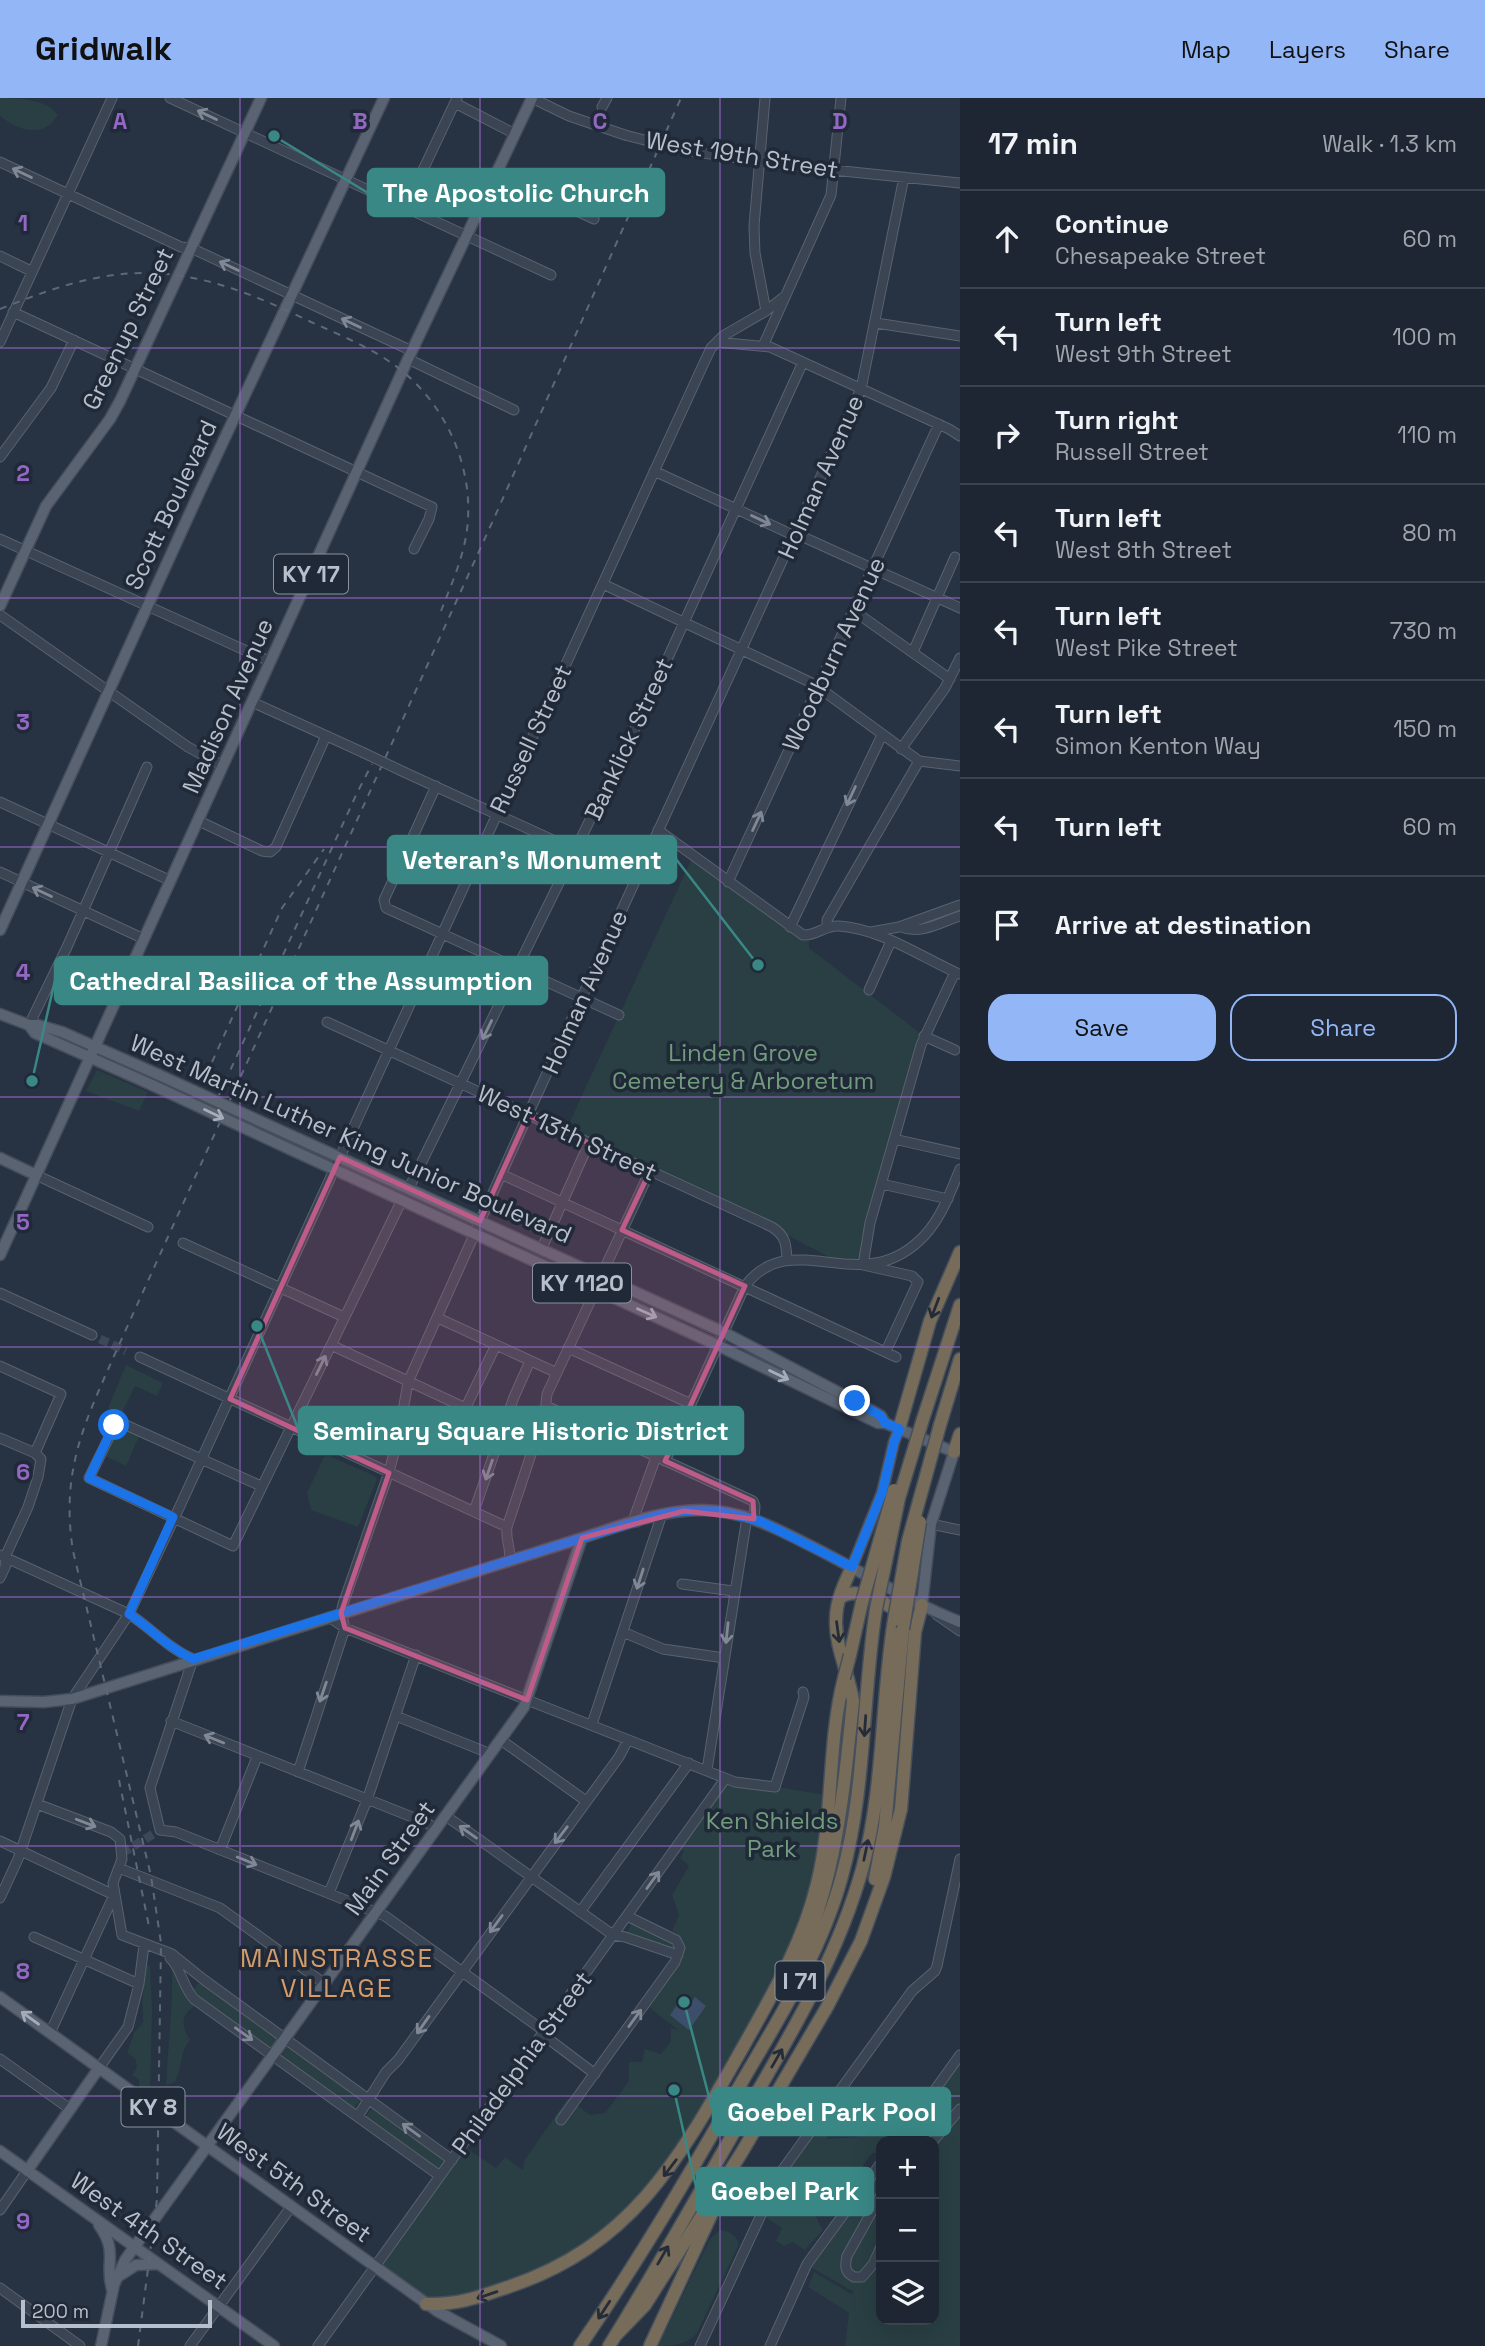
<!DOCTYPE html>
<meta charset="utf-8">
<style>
:root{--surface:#1d2632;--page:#2a323e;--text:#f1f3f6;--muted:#a0a5ac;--line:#3b434d;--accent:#93b6f6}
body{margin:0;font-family:"Space Grotesk",sans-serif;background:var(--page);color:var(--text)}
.controls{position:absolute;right:21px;bottom:21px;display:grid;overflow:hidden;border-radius:14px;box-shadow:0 7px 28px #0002}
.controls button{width:63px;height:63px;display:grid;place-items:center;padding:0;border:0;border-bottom:2px solid var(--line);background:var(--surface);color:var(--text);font:35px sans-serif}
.scale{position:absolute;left:21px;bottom:18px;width:191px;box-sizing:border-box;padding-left:7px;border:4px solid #b8bfcc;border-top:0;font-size:19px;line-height:24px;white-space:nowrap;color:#b8bfcc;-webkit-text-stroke:5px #202937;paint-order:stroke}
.stop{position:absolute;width:21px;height:21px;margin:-16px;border:5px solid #1a73e8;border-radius:50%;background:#fff}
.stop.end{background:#1a73e8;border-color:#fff;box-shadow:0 2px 7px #0008}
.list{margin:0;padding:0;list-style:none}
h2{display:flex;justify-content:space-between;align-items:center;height:91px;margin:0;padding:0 28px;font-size:30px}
h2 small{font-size:23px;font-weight:400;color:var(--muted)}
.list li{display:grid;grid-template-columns:46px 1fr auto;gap:21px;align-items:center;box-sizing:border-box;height:98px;padding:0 28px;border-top:2px solid var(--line)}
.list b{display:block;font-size:26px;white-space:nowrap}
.list p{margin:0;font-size:23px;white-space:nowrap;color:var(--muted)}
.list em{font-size:23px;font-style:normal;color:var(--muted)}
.actions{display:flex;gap:14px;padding:21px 28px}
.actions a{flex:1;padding:16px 0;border:2px solid var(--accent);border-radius:21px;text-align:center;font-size:24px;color:var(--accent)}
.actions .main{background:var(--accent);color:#111}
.icon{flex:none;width:38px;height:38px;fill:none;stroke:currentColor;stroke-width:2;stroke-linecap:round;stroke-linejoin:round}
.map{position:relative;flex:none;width:960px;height:2248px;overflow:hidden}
header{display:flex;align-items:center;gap:42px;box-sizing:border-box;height:98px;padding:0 35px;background:var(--accent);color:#111}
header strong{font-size:33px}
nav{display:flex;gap:38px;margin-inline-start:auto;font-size:24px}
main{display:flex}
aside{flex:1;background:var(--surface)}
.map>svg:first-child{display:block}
</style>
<header>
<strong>Gridwalk</strong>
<nav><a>Map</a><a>Layers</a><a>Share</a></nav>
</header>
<main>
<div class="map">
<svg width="960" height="2248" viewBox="0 0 960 2248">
<rect width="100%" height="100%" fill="#273242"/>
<path fill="#293f43" d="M0,0C17,0 48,1 58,17C43,41 19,33 0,18Z
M693,758L809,838V850L924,938L863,1167L846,1168L768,1127L565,1034Z
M97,972L148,994L139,1013L86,993Z
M511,1147L536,1154L687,1224L661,1217Z
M126,1267L163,1285L157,1298L135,1288L121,1317L108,1310Z
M114,1327L141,1334L126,1368L101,1356Z
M329,1358L375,1378L377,1382L358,1429L311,1412L307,1395L324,1359Z
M725,1681L827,1697L809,1805L776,1882L692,2029L640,2101L565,2163L499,2190L426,2206L375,2169L462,2047L496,2070L505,2059L523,2072L524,2063L568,2000L590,2017L605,2015L629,1983V1964H642L645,1951L661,1956L671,1943V1930L678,1932L645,1906L675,1857L625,1839L632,1822L676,1842L678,1836L672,1833L679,1817L672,1797L689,1768L680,1760L684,1753L676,1749Z
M147,1866L150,1869L152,1912L150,1998L139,1992V1982L132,1977L137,1969L135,1960L127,1955L134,1935L143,1924L142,1904Z
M172,1867L192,1901L193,1910C179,1917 183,1931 190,1942C179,1955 183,1969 175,1984L166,1987C168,1947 173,1907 172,1867Z
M197,1886H203L278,1941L271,1951L201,1902L193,1893Z
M288,1948L361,2001L354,2010L352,2011L282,1960L281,1958Z
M960,1957V2248H845L849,2215L808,2189L814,2174L851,2196L854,2194L807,2167L881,2065V2222H934V2043H881V2055H872L849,2088L824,2104L816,2119L823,2132L805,2152L792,2144L784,2148L776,2143L782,2130L764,2118L778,2083L795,2059L823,2027L828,2041L856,2039L885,2031L901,2039Z
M373,2009L446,2062L439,2072L365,2019Z
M720,2132C729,2133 736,2137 739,2146L697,2235C687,2247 673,2248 658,2248L710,2141Z"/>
<path fill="#3d4e6a" d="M695,1899L706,1908L689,1932L670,1917L677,1907L686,1912Z"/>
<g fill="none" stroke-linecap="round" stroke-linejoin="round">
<path stroke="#3d4757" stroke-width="9" stroke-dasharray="9 4.5" stroke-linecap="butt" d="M100,1241L126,1253
M122,1755L160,1732"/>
<g stroke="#59626f" stroke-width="11">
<path id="minor" d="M170,0L551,177
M532,0L569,18L625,37
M765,0L754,128L755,155L766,213
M455,5L515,36
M602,9L607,0
M683,52L784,67L960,85
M0,64L181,149L191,150L412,253
M497,76L594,121
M405,110L457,0
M0,158L31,173
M13,214L432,409L429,421L414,451
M876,225L960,238
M0,244L112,0
M717,244L770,249L949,331L960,338
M763,248L831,97L841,0
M408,261L514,312
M0,359L51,290L74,242
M654,373L795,438H801L960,510
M0,441L271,564
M603,486L814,586L919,663L960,668
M854,513L950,581
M0,517L188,649L223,668
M913,554L955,459
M252,604L362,654
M901,651L945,590L960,560
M406,675L636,780
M436,688L384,802L386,810L619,917
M0,704L171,783
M199,723L262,753L270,754L276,749L326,638
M658,732L803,837C816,838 825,827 839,828C882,831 921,859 959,876
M0,774L144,841
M728,784L939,326
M790,829L882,637
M827,829V822L919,663
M901,829C921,837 941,824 960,818
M871,834L899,829L960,807
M869,892L891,843
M327,924L772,1129C786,1138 786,1146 787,1161
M29,927L67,849L147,669
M924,938L955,952
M894,1041L960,1056
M501,1076L896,1259
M36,1077L148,1129
M882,1086L948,1101
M409,1090L644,612L803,264
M183,1145L344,1219
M542,1150L589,1045
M601,1178L650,1073
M0,1195L92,1237
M438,1220L557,1275
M331,1247L504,1328
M568,1250L691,1306
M886,1253L918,1184L912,1178L863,1167L870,1125L921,947L955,874
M140,1259L507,1429
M0,1268L61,1296L35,1355
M546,1308L753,1403L755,1408L754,1421
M465,1311L496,1247
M0,1340L35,1355
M665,1363L745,1188C793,1125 862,1205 925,1137C942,1118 950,1095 960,1071
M261,1388L117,1323L89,1380L233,1448L402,1102
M474,1413L514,1299L530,1263
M637,1424L635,1417L656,1359
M931,1426L960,1432
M0,1457L129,1516C151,1530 168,1550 193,1561L150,1690L160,1732L176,1734L385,1818L544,1933
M509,1463C512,1452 505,1442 507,1429L545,1314L547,1296L596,1191
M0,1480L6,1467L5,1459L28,1409L38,1379L41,1361L35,1355
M682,1486L733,1493
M937,1517L960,1533
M329,1519L345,1530L735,1684L775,1689L804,1599L803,1594
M623,1534L663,1551L724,1560
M396,1618L491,1656
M171,1623L427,1725L436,1731
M592,1626L662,1416
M501,1642L586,1703
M707,1672L747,1419
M298,1674L345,1530L341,1515L343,1506L389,1374L399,1336L408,1284L531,1010L861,291L904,79
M37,1706L111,1734L120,1741L122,1761L113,1785L122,1837L172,1856L203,1881L452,2062
M446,1718L613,1837
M0,1743L114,1797
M220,1752L257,1659
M119,1770L220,1810L325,1886
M329,1795L367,1702L416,1557
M0,1800L18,1761L72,1601L129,1516L180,1408L703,267L711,250L723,238L766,213L785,198
M580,1814L689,1665
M613,1837L625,1839L678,1857
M34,1839L139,1886
M170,1860C181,1870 182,1887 194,1901L440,2078
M50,1935L114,1797
M542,1936L595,1976
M0,1961L70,2011
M99,1970L128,1929L139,1886L144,1847
M358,2018L386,1974L398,1962L619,1659L628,1642
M561,2022L675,1864L680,1850L676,1842L627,1818
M898,2043L960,1957
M933,2043L960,2011
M881,2097L847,2158C845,2167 844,2174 854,2179H862L873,2166L881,2149
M0,2112L27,2073
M0,2190L80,2248
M190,2248L291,2109
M318,2248L725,1681
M700,2248L781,2074L912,1893L935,1873L937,1868L960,1761
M770,2248L807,2166L881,2065"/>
</g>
<g stroke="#454d5b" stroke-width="13">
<path id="major" d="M0,508L46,408L110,321L120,303L261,0
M0,832L199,395L384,0
M0,916L29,927H38L62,934L157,976
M29,927L35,935L152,987
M299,1041L723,1234L855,1303L881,1318L885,1325
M294,1053L717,1247L878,1325H885L954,1354L931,1426L922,1507
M0,1060L36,1077
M0,1157L408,261L532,0
M852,1469L882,1395L894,1344L899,1331
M0,1603L44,1604L72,1601L582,1440C620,1428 660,1412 701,1412C740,1412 774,1429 807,1446C858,1471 907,1503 960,1524
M0,1899L437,2213L501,2248
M0,2053L274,2248
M27,2073L99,1970
M99,2127C119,2155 104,2165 112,2191
M119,2178L136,2167L159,2166
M101,2248L114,2187L125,2162L524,1609L582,1440"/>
</g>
<g stroke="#464f5c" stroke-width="15">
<path id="highway" d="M923,1321L960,1207
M940,1327L960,1261
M899,1331L930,1223L960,1154
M954,1354L960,1336
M839,1501C857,1485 885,1507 903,1515
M850,1557L862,1504
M875,1781L885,1728L903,1531
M785,1890C834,1802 843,1702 853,1603C849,1576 835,1549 836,1522C836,1503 844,1486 852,1469
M426,2206C458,2207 479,2199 508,2189C634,2147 681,2058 743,1949C772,1897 803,1845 817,1786C834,1718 827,1647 844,1580
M616,2237L645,2207L742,2054L827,1909L861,1843L884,1779L901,1711L915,1534L922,1507
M580,2248C639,2162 692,2073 743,1982C781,1917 822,1852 842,1778C866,1691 862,1601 876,1511
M609,2248C654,2176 695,2102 737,2029C786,1944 837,1863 863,1768C884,1688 881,1603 894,1522
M650,2248L711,2117"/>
</g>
<use href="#minor" stroke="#3b4452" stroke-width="9"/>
<use href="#major" stroke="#5a6372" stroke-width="10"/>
<use href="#highway" stroke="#776c59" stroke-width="12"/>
<path stroke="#5e6878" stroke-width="2" stroke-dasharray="7 7" stroke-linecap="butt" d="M0,211C48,192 96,174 148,175C206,176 257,198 309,223C337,236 368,248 393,266C445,303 475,369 467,432C463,461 451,487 441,513
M212,964L282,810L324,751
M219,997L357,695L372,666
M119,1682L150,1833
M138,2248L157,2101L161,1845L151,1778L73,1453C60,1370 86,1322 118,1249L495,418L681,0"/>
<g stroke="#59626f" stroke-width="11" stroke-linecap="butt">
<path id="minor-bridge" d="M625,37L683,52
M362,654L406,675"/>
</g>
<g stroke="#454d5b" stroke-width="13" stroke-linecap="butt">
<path id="major-bridge" d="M157,976L299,1041
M152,987L294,1053"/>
</g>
<g stroke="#464f5c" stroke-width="15" stroke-linecap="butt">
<path id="highway-bridge" d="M862,1504L894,1392
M876,1511L899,1400L923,1321
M894,1522L908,1443L940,1327
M903,1531L920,1424
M844,1580L850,1557"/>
</g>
<use href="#minor-bridge" stroke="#3b4452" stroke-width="9"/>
<use href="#major-bridge" stroke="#5a6372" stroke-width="10"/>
<use href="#highway-bridge" stroke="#776c59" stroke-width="12"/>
</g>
<defs><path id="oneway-shaft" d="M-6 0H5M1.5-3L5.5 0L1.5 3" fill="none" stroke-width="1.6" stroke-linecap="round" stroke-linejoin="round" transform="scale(1.75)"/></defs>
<g stroke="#808895">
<use href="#oneway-shaft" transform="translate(207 17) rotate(-155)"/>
<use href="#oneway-shaft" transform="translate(22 75) rotate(-155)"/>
<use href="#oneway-shaft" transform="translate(229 168) rotate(-155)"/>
<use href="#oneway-shaft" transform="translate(351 225) rotate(-155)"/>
<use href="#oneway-shaft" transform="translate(761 422) rotate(25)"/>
<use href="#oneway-shaft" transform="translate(851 698) rotate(115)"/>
<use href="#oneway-shaft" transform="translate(757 723) rotate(-65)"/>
<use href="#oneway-shaft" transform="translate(42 794) rotate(-155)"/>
<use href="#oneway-shaft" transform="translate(487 932) rotate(116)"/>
<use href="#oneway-shaft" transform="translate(321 1267) rotate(-64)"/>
<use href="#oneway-shaft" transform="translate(489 1372) rotate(109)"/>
<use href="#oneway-shaft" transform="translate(640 1481) rotate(108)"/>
<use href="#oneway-shaft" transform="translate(727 1535) rotate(96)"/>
<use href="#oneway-shaft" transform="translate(323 1594) rotate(109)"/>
<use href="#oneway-shaft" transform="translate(214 1641) rotate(-158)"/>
<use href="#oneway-shaft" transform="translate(86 1725) rotate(21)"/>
<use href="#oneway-shaft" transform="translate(355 1732) rotate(-69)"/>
<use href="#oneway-shaft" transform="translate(468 1734) rotate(-145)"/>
<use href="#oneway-shaft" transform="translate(561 1737) rotate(127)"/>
<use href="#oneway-shaft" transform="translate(247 1763) rotate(22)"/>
<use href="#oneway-shaft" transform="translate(653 1782) rotate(-54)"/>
<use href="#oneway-shaft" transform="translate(496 1826) rotate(126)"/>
<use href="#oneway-shaft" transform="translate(635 1920) rotate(-54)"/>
<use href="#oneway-shaft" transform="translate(423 1927) rotate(125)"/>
<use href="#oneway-shaft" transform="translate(244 1936) rotate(36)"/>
<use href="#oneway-shaft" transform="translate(411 2032) rotate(-144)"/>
</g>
<g stroke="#a5adba">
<use href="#oneway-shaft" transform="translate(214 1016) rotate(25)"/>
<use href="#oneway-shaft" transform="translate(647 1215) rotate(24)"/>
<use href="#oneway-shaft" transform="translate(779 1277) rotate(26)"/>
<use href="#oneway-shaft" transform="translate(30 1920) rotate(-144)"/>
</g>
<g stroke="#242c39">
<use href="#oneway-shaft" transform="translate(935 1210) rotate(111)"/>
<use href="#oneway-shaft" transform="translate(838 1534) rotate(82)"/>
<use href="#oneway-shaft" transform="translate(865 1628) rotate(94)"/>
<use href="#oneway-shaft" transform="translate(866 1752) rotate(-78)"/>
<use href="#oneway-shaft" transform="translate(777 1960) rotate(-60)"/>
<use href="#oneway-shaft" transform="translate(670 2070) rotate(127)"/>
<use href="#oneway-shaft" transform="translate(663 2157) rotate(-60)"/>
<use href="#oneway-shaft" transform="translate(487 2197) rotate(161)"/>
<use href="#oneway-shaft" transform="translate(604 2212) rotate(123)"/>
</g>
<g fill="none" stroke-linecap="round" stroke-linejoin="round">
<path stroke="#1a73e8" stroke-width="9" d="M114,1327L89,1380L173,1419L129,1516C151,1530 168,1550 193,1561L582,1440L662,1416L684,1413H718L760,1423L852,1469L882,1395L894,1344L900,1331L885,1325L881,1318L855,1303"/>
</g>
<path fill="#be5b88" fill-opacity="0.2" stroke="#be5b88" stroke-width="5" stroke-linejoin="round" d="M528,1017L650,1073L622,1132L745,1188L665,1363L753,1403L754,1421L684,1413L582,1440L527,1602L345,1530L341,1515L389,1375L230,1301L340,1059L480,1123Z"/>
<path fill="none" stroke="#9367c4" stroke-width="2" stroke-opacity="0.55" d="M240,0V2248M480,0V2248M720,0V2248M0,250H960M0,500H960M0,749H960M0,999H960M0,1249H960M0,1499H960M0,1748H960M0,1998H960"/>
<g text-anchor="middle" stroke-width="7" stroke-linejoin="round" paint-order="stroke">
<g fill="#202937" stroke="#8a929f" stroke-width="2">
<rect x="274" y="456.5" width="74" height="39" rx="5"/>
<rect x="533" y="1165.5" width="98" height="39" rx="5"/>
<rect x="775.5" y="1863.5" width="49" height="39" rx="5"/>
<rect x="121.5" y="1989.5" width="63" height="39" rx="5"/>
</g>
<g font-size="23" font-weight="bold" fill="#b8bfcc">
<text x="311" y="484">KY 17</text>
<text x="582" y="1193">KY 1120</text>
<text x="800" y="1891">I 71</text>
<text x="153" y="2017">KY 8</text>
</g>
<g font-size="24" fill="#b8bfcc" stroke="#202937">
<text transform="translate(742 57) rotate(9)" y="8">West 19th Street</text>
<text transform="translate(128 231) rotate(-64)" y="8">Greenup Street</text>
<text transform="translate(821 379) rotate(-66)" y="8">Holman Avenue</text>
<text transform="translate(171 407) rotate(-65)" y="8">Scott Boulevard</text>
<text transform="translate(834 556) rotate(-65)" y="8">Woodburn Avenue</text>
<text transform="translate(228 608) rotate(-66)" y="8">Madison Avenue</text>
<text transform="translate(531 641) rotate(-65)" y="8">Russell Street</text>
<text transform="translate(629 641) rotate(-65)" y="8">Banklick Street</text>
<text transform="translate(585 894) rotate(-66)" y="8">Holman Avenue</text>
<text transform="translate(567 1035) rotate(25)" y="8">West 13th Street</text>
<text transform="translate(351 1041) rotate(24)" y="8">West Martin Luther King Junior Boulevard</text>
<text transform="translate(390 1760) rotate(-54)" y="8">Main Street</text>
<text transform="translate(522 1965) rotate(-54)" y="8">Philadelphia Street</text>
<text transform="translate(294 2085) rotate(36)" y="8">West 5th Street</text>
<text transform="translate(149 2133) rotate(35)" y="8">West 4th Street</text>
</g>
<g font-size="24" fill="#709c7c" stroke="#202937">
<text x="743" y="963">Linden Grove<tspan x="743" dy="28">Cemetery &amp; Arboretum</tspan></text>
<text x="772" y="1731">Ken Shields<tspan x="772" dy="28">Park</tspan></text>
</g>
<g font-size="26" letter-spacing="2" fill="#d49c6b" stroke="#202937">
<text x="337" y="1869">MAINSTRASSE<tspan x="337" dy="30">VILLAGE</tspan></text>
</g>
</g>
<g font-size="23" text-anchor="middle" font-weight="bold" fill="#9367c4" stroke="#202937" stroke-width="7" stroke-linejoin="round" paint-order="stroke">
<text x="120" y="31">A</text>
<text x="360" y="31">B</text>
<text x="600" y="31">C</text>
<text x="840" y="31">D</text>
<text x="23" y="133">1</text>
<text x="23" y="383">2</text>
<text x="23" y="632">3</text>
<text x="23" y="882">4</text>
<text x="23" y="1132">5</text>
<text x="23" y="1382">6</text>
<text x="23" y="1632">7</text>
<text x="23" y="1881">8</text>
<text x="23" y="2131">9</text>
</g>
<path fill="none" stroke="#398886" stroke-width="2.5" d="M274 38L368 95M758 867L676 761M32 983L55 882M257 1228L299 1333M684 1904L713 2014M674 1992L697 2093"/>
<g fill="#398886" stroke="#202937" stroke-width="2.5">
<circle cx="274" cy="38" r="7"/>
<circle cx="758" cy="867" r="7"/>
<circle cx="32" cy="983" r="7"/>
<circle cx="257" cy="1228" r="7"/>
<circle cx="684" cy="1904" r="7"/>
<circle cx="674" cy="1992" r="7"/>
</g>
<g fill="#398886" stroke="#398886" stroke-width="2.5">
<rect x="368" y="71" width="296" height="47" rx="7"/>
<rect x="388" y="738" width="288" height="47" rx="7"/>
<rect x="55" y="859" width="492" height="47" rx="7"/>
<rect x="299" y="1309" width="444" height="47" rx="7"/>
<rect x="713" y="1990" width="237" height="47" rx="7"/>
<rect x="697" y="2070" width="176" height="47" rx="7"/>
</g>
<g font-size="26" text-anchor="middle" font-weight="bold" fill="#fff">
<text x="516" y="104">The Apostolic Church</text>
<text x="532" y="771">Veteran’s Monument</text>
<text x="301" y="892">Cathedral Basilica of the Assumption</text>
<text x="521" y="1342">Seminary Square Historic District</text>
<text x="832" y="2023">Goebel Park Pool</text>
<text x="785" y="2102">Goebel Park</text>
</g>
</svg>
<div class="controls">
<button>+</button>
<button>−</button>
<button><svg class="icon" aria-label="layers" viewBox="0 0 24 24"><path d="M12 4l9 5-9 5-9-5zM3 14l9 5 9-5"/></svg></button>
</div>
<div class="scale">200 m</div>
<div class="stop" style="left:114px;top:1327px"></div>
<div class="stop end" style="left:855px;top:1303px"></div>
</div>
<aside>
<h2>17 min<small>Walk · 1.3 km</small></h2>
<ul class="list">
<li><svg class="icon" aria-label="ahead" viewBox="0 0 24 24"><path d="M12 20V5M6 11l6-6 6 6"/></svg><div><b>Continue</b><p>Chesapeake Street</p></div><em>60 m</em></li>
<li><svg class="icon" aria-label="left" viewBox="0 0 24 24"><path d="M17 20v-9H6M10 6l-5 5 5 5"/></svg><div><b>Turn left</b><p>West 9th Street</p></div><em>100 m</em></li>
<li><svg class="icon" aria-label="right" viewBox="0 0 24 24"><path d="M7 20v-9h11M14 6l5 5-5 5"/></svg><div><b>Turn right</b><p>Russell Street</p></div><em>110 m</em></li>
<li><svg class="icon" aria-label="left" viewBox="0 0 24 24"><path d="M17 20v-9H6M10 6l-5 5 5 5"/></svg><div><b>Turn left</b><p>West 8th Street</p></div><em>80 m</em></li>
<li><svg class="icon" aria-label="left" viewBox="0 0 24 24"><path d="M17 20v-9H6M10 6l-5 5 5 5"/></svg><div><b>Turn left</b><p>West Pike Street</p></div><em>730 m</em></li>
<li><svg class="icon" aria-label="left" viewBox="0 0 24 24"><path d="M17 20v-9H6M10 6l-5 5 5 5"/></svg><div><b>Turn left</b><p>Simon Kenton Way</p></div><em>150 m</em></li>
<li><svg class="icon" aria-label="left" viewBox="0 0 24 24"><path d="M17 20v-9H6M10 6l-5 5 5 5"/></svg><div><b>Turn left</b></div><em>60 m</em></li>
<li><svg class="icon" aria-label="arrive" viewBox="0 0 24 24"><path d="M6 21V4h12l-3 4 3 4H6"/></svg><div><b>Arrive at destination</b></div></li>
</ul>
<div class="actions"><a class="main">Save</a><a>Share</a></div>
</aside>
</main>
